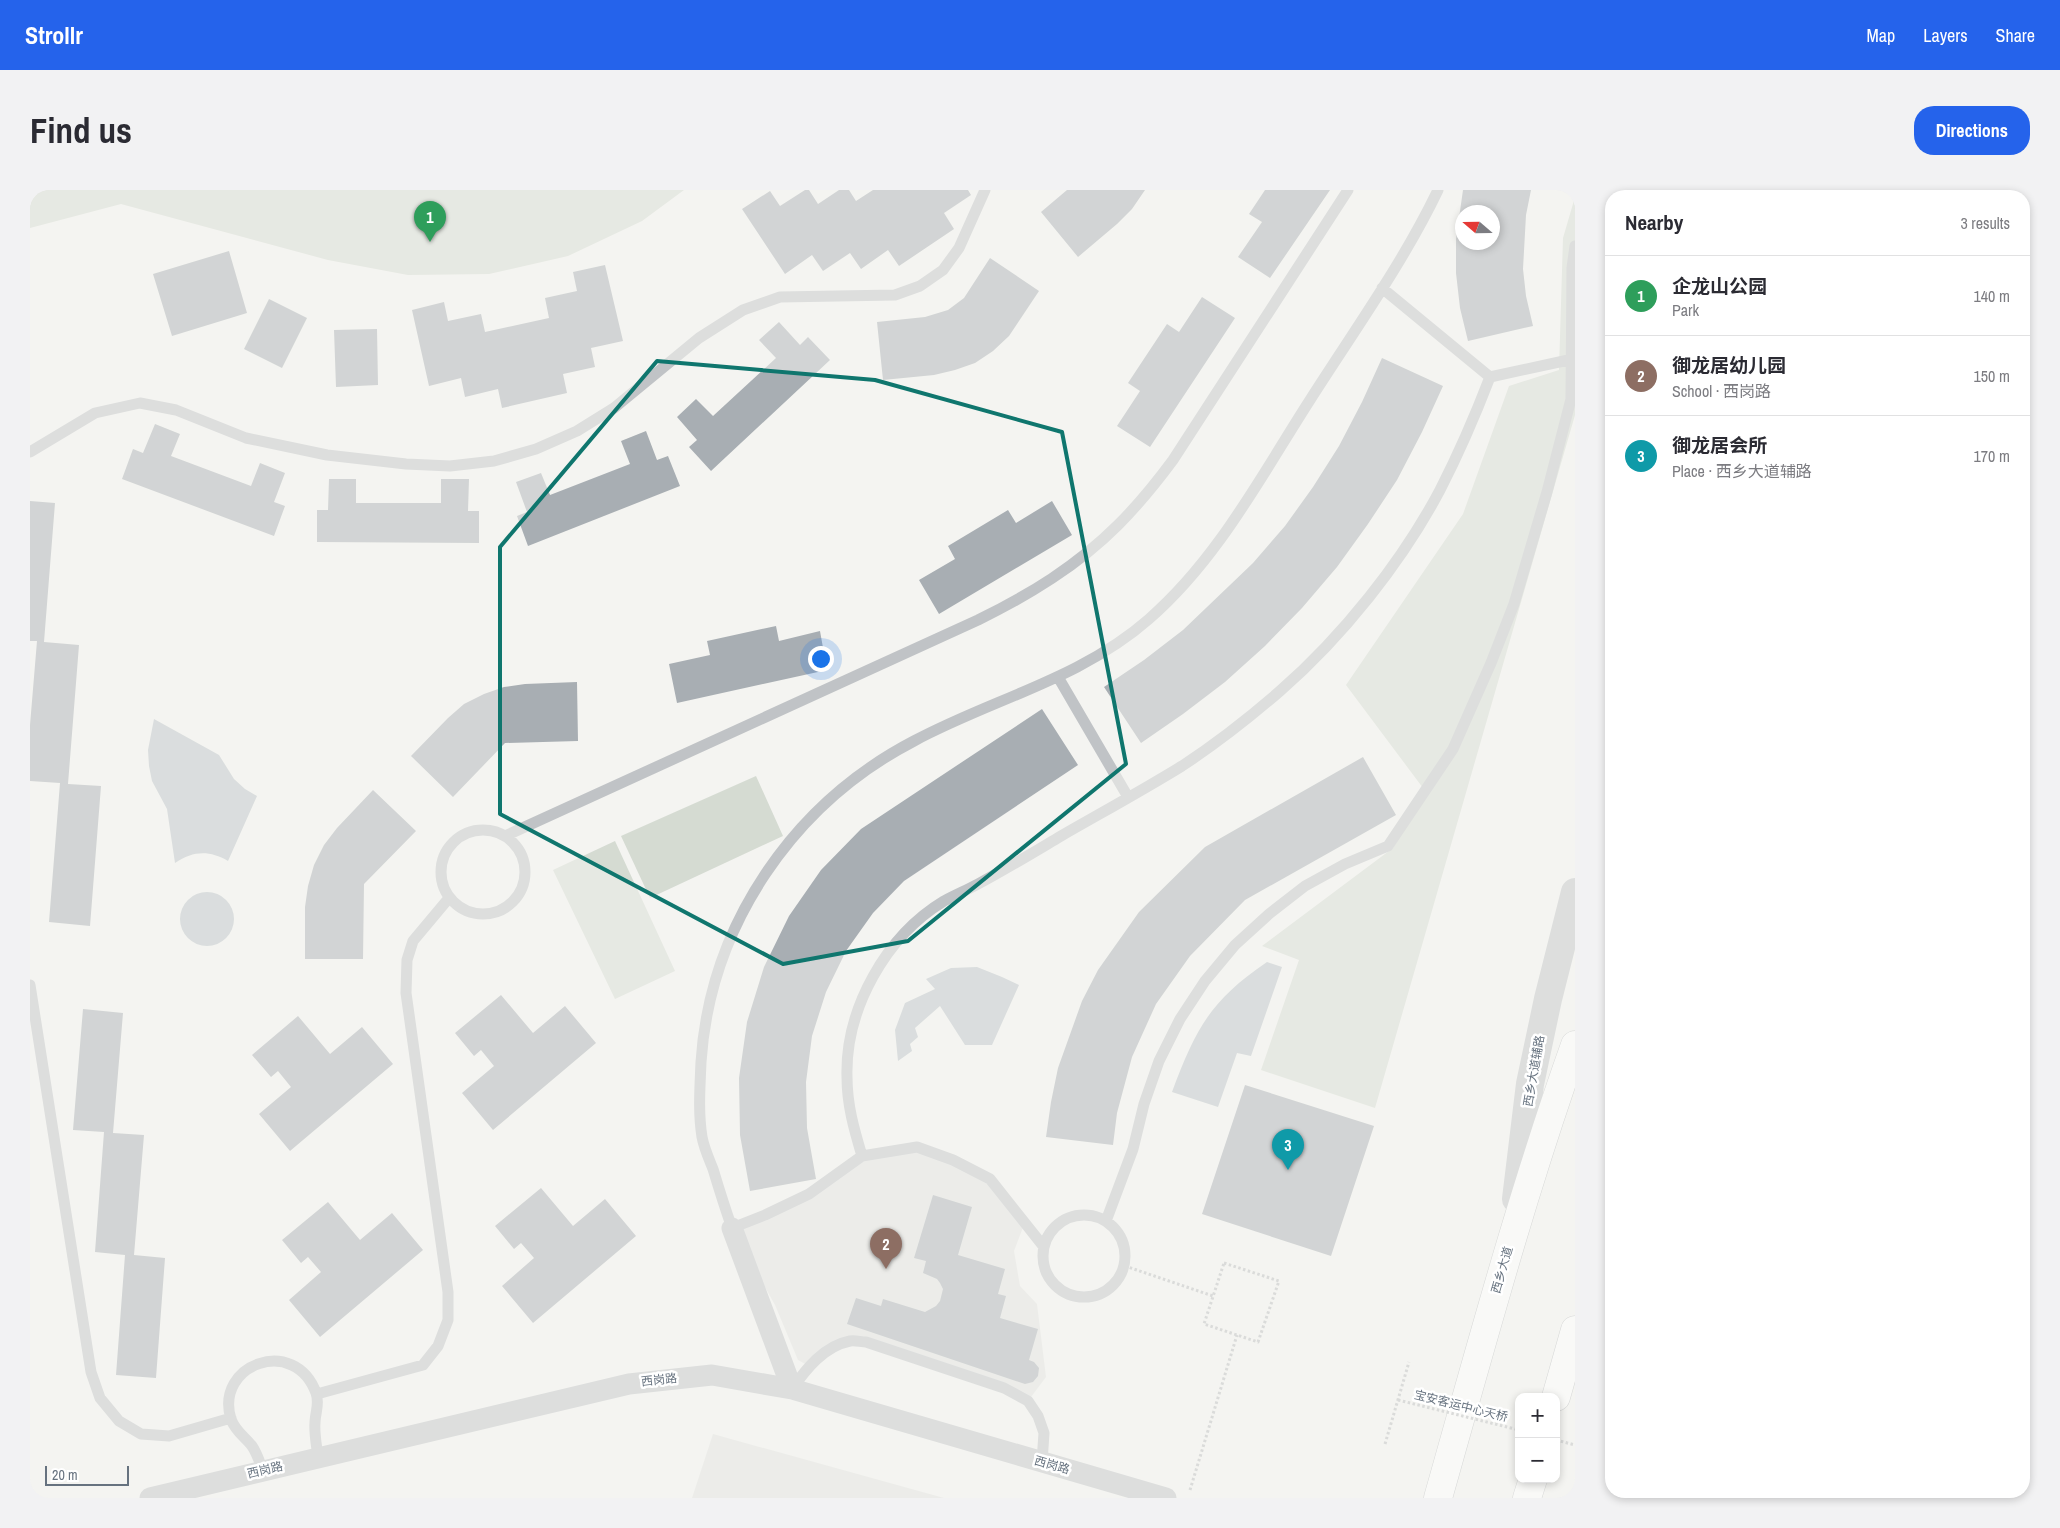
<!DOCTYPE html>
<meta charset="utf-8">
<style>
:root{--surface:#fff;--page:#f2f2f3;--text:#2b2b33;--muted:#7c7c81;--line:#e1e1e2;--accent:#2563eb}
body{margin:0;font-family:"Archivo Narrow","Noto Sans SC",sans-serif;background:var(--page);color:var(--text)}
.controls{position:absolute;right:15px;bottom:15px;display:grid;overflow:hidden;border-radius:10px;box-shadow:0 2px 8px #0003}
.controls button{width:45px;height:45px;display:grid;place-items:center;padding:0;border:0;border-bottom:1px solid var(--line);background:var(--surface);color:var(--text);font:25px sans-serif}
.compass{position:absolute;left:1425px;top:15px;width:45px;height:45px;border-radius:50%;background:var(--surface);box-shadow:0 2px 8px #0003;rotate:290deg}
.scale{position:absolute;left:15px;bottom:12px;width:84px;box-sizing:border-box;padding-left:5px;border:2px solid #66727f;border-top:0;font-size:14px;line-height:18px;white-space:nowrap;color:#66727f;-webkit-text-stroke:4px #fff;paint-order:stroke}
.you{position:absolute;left:790px;top:468px;width:18px;height:18px;margin:-12px;border:4px solid #fff;border-radius:50%;background:#1a73e8;box-shadow:0 0 0 8px #1a73e833}
.badge{display:grid;place-items:center;width:32px;height:32px;border-radius:50%;background:var(--accent);color:#fff;font-size:16px;font-weight:700}
.pin{position:absolute;translate:-50% -41px;filter:drop-shadow(0 1px 2px #0008)}
.pin::after{content:'';position:absolute;top:26px;width:18px;height:15px;background:inherit;clip-path:polygon(0 0,100% 0,50% 100%)}
.list{margin:0;padding:0;list-style:none}
h2{display:flex;justify-content:space-between;align-items:center;height:65px;margin:0;padding:0 20px;font-size:21px}
h2 small{font-size:16px;font-weight:400;color:var(--muted)}
.list li{display:grid;grid-template-columns:32px 1fr auto;gap:15px;align-items:center;box-sizing:border-box;height:80px;padding:0 20px;border-top:1px solid var(--line)}
.list b{display:block;font-size:19px;white-space:nowrap}
.list p{margin:0;font-size:16px;white-space:nowrap;color:var(--muted)}
.list em{font-size:16px;font-style:normal;color:var(--muted)}
.map{position:relative;flex:none;width:1545px;height:1308px;overflow:hidden;border-radius:20px}
header{display:flex;align-items:center;gap:30px;box-sizing:border-box;height:70px;padding:0 25px;background:var(--accent);color:#fff}
header strong{font-size:24px}
nav{display:flex;gap:28px;margin-inline-start:auto;font-size:18px}
.intro{display:flex;align-items:center;justify-content:space-between;box-sizing:border-box;height:120px;padding:0 30px}
h1{margin:0;font-size:35px}
.button{padding:12px 22px;border-radius:20px;background:var(--accent);color:#fff;font-size:18px;font-weight:700}
main{display:flex;gap:30px;padding:0 30px}
aside{flex:1;background:var(--surface);border-radius:20px;box-shadow:0 2px 8px #0003}
.map>svg:first-child{display:block}
</style>
<header>
<strong>Strollr</strong>
<nav><a>Map</a><a>Layers</a><a>Share</a></nav>
</header>
<div class="intro"><h1>Find us</h1><a class="button">Directions</a></div>
<main>
<div class="map">
<svg width="1545" height="1308" viewBox="0 0 1545 1308">
<rect width="100%" height="100%" fill="#f4f4f1"/>
<path fill="#e2e3e1" d="M887,957L960,989L995,1032L984,1061L990,1096L1007,1114L1016,1187L998,1211L820,1151L779,1176L768,1170L745,1115L702,1038L735,1025L832,966Z
M683,1244L914,1308H662Z"/>
<path fill="#d5dbd2" d="M0,0H654L612,31L538,66L459,84L378,85L298,70L91,14L0,38Z
M1545,7V225L1345,918L1231,880L1269,770L1232,756L1363,658L1396,602L1316,495L1433,324L1479,196L1529,180L1533,48Z
M726,586L753,646L620,708L591,646Z
M585,651L645,781L585,809L523,680Z"/>
<path fill="#bac2c7" d="M124,529L189,565L204,589L215,599L227,606L198,671C179,660 163,661 145,673L137,619L122,591L119,576L118,560Z
M150 729a27 27 0 1 1 54 0a27 27 0 1 1-54 0Z
M1237,772L1252,777L1221,866L1207,863L1188,917L1142,902C1166,838 1180,811 1237,772Z
M947,777L972,787L989,795L962,855H935L910,816L885,838L888,847L880,854L882,861L868,871L865,840L875,813L905,799L896,789L921,778Z"/>
<path fill="#a8aeb3" fill-rule="evenodd" d="M775,0H779L788,14L809,0H819L826,11L843,0H938L941,5L914,23L924,39L869,76L858,60L831,79L820,63L793,81L782,65L755,84L712,19L740,1L750,16Z
M1037,0H1115L1102,19L1087,34L1048,67L1011,22Z
M1235,0H1300L1240,88L1208,67L1232,32L1219,24Z
M1433,0H1501L1496,25L1493,79L1496,106L1503,136L1438,151L1430,118L1426,83V49ZM1432,22H1462V52H1432Z
M199,61L217,123L142,146L123,84Z
M960,68L1009,101L979,146L963,161L945,173L925,180L904,185L853,190L847,132L895,127L918,120L934,108Z
M575,75L593,151L561,158L565,177L533,184L537,203L472,218L468,199L435,207L431,188L399,196L382,120L414,112L418,131L451,124L455,142L519,128L515,108L547,101L543,82Z
M1172,107L1205,128L1120,257L1087,236L1110,201L1098,193L1137,134L1149,142Z
M239,109L277,128L252,178L214,159Z
M749,132L770,155L778,147L800,170L681,281L659,257L667,250L647,227L666,209L683,226L746,168L729,150Z
M347,139L348,195L306,197L304,140Z
M1352,168L1413,196L1392,242L1367,290L1338,334L1307,377L1272,418L1235,456L1195,492L1153,524L1111,553L1074,497L1114,470L1153,440L1223,373L1255,336L1283,297L1309,256L1332,212Z
M125,234L150,244L141,266L221,296L230,273L255,283L244,312L255,316L244,346L92,289L103,259L113,263Z
M616,241L627,270L638,266L650,296L498,356L487,326L497,322L486,292L511,283L520,305L600,274L591,251Z
M299,289H326V313H411V289H439L438,321H449V353L287,352V320H298Z
M0,311L25,313L14,452L49,455L38,594L71,596L60,736L19,732L30,593L0,591V535L7,451H0Z
M1022,311L1042,345L909,424L889,390L925,369L918,356L978,320L986,333Z
M746,436L749,451L790,441L797,480L647,513L639,474L680,465L677,451Z
M547,492L548,551L475,553L423,607L381,566L418,528L434,514L454,504L474,497L495,494Z
M1012,519L1048,575L874,691L843,723L816,761L796,802L782,846L776,892L777,938L786,989L720,1001L710,945L709,888L717,832L734,777L759,726L791,680L831,639Z
M1333,567L1366,625L1215,710L1160,766L1126,814L1102,867L1087,923L1083,955L1016,947L1021,912L1028,878L1052,811L1068,780L1109,722L1175,657Z
M343,600L386,641L334,694L333,769H275V717L278,696L284,675L294,655L307,638Z
M471,805L503,843L535,816L566,853L463,940L432,903L464,876L451,860L444,866L425,843Z
M53,819L93,823L83,943L114,945L104,1065L135,1068L126,1188L86,1185L95,1065L65,1062L74,942L43,940Z
M268,826L300,864L332,837L363,874L260,961L229,924L261,897L248,881L241,887L222,865Z
M1215,895L1344,936L1301,1066L1172,1024Z
M511,998L543,1036L575,1009L606,1046L503,1133L472,1096L504,1068L491,1053L484,1059L465,1036Z
M903,1005L942,1017L928,1065L975,1079L968,1104L976,1106L970,1128L1008,1139L999,1170L1004,1172L1009,1178L1008,1186L1003,1192L995,1194L817,1134L826,1108L851,1116L853,1109L895,1122L906,1116L910,1111L913,1099L910,1093L907,1089L893,1083L896,1071L884,1068Z
M298,1012L330,1050L362,1023L393,1060L290,1147L259,1110L291,1082L278,1067L271,1073L252,1050Z"/>
<g fill="none" stroke-linecap="round" stroke-linejoin="round">
<g stroke="#b4b7ba" stroke-width="29">
<path id="primary" d="M1526,1207L1545,1140
M1408,1308C1451,1156 1492,1004 1545,855
M1497,1308L1503,1289"/>
</g>
<path stroke="#babcbe" stroke-width="3" stroke-dasharray="2.5 2.5" stroke-linecap="butt" d="M1194,1073L1249,1091L1228,1152L1174,1134Z
M1095,1076L1183,1106
M1526,1250L1545,1255
M1355,1254L1379,1172
M1160,1300L1207,1145"/>
<path stroke="#c0c3c6" stroke-width="11" d="M1352,98L1460,187
M0,262L65,223L110,213L146,220L216,248L297,265L376,274L420,276L464,271L506,259L547,241L584,218L669,148L713,120L750,107L865,105L890,96L913,80L929,58L955,0
M1028,487L1098,607
M411 682a42 42 0 1 1 84 0a42 42 0 1 1-84 0Z
M475,646L948,430C999,405 1047,376 1088,335C1108,315 1126,293 1143,270L1318,0
M0,795L61,1182L70,1208L89,1231L111,1244L139,1246L201,1228
M832,966C824,939 817,915 817,887C815,819 856,746 914,711C925,705 937,700 948,694C976,679 1004,662 1031,646C1071,623 1113,600 1152,576C1187,553 1219,528 1250,501C1312,447 1372,372 1410,300C1429,263 1445,226 1460,187L1543,169
M1013 1066a41 41 0 1 1 82 0a41 41 0 1 1-82 0Z
M1076,1031L1103,959L1114,914L1129,871L1150,829L1175,791L1205,755L1239,724L1275,696L1315,674L1358,656L1423,559L1461,473L1484,414L1517,302L1541,209L1542,78L1545,56
M1014,1057L960,989L923,970L887,957L832,966L779,1004L735,1025L702,1038C695,1018 689,999 683,979C679,969 674,958 672,947C668,922 670,897 671,872C680,735 763,614 884,551C962,509 1051,489 1119,429C1188,369 1231,286 1280,210C1324,141 1373,73 1408,0
M762,1199C776,1179 794,1156 820,1151C825,1150 831,1152 836,1152L974,1198L998,1211L1008,1226L1014,1243L1012,1272
M287,1204L393,1175L408,1156L418,1130V1102L376,803L377,770L383,751L419,708
M233,1281C230,1273 227,1263 222,1256C215,1247 205,1241 201,1229C184,1174 265,1145 286,1203C290,1214 285,1223 285,1233C284,1244 287,1257 288,1268"/>
<path stroke="#c0c3c6" stroke-width="21" d="M702,1038L762,1199
M120,1308L599,1194L682,1185L762,1199L1136,1308"/>
<path stroke="#c0c3c6" stroke-width="28" d="M1486,1009L1500,894L1518,809L1545,702"/>
<use href="#primary" stroke="#fff" stroke-width="28"/>
<path stroke="#babcbe" stroke-width="3" stroke-dasharray="2.5 2.5" stroke-linecap="butt" d="M1368,1210L1489,1240"/>
</g>
<path d="M0 0H1545V1308H0ZM627,171L845,190L1032,242L1096,574L878,751L753,774L470,624V357Z" fill="#f4f4f1" fill-opacity=".55" fill-rule="evenodd"/>
<path fill="none" stroke="#0f766e" stroke-width="4" stroke-linejoin="round" d="M627,171L845,190L1032,242L1096,574L878,751L753,774L470,624V357Z"/>
<g text-anchor="middle" stroke-width="5" stroke-linejoin="round" paint-order="stroke">
<g font-size="12" fill="#66727f" stroke="#fff">
<text transform="translate(1504 881) rotate(-80)" y="4">西乡大道辅路</text>
<text transform="translate(1472 1080) rotate(-74)" y="4">西乡大道</text>
<text transform="translate(629 1190) rotate(-6)" y="4">西岗路</text>
<text transform="translate(1431 1216) rotate(14)" y="4">宝安客运中心天桥</text>
<text transform="translate(1022 1275) rotate(16)" y="4">西岗路</text>
<text transform="translate(235 1280) rotate(-13)" y="4">西岗路</text>
</g>
</g>
</svg>
<div class="controls">
<button>+</button>
<button>−</button>
</div>
<svg class="compass" viewBox="-18 -18 36 36"><path d="M0-13l5 13h-10z" fill="#e53935"/><path d="M0 13l5-13h-10z" fill="#7c7c81"/></svg>
<div class="scale">20 m</div>
<div class="you"></div>
<div class="pin badge" style="left:400px;top:52px;background:#2e9e5b">1</div>
<div class="pin badge" style="left:856px;top:1079px;background:#8d6e63">2</div>
<div class="pin badge" style="left:1258px;top:980px;background:#0f9aa8">3</div>
</div>
<aside>
<h2>Nearby<small>3 results</small></h2>
<ul class="list">
<li><span class="badge" style="background:#2e9e5b">1</span><div><b>企龙山公园</b><p>Park</p></div><em>140 m</em></li>
<li><span class="badge" style="background:#8d6e63">2</span><div><b>御龙居幼儿园</b><p>School · 西岗路</p></div><em>150 m</em></li>
<li><span class="badge" style="background:#0f9aa8">3</span><div><b>御龙居会所</b><p>Place · 西乡大道辅路</p></div><em>170 m</em></li>
</ul>
</aside>
</main>
